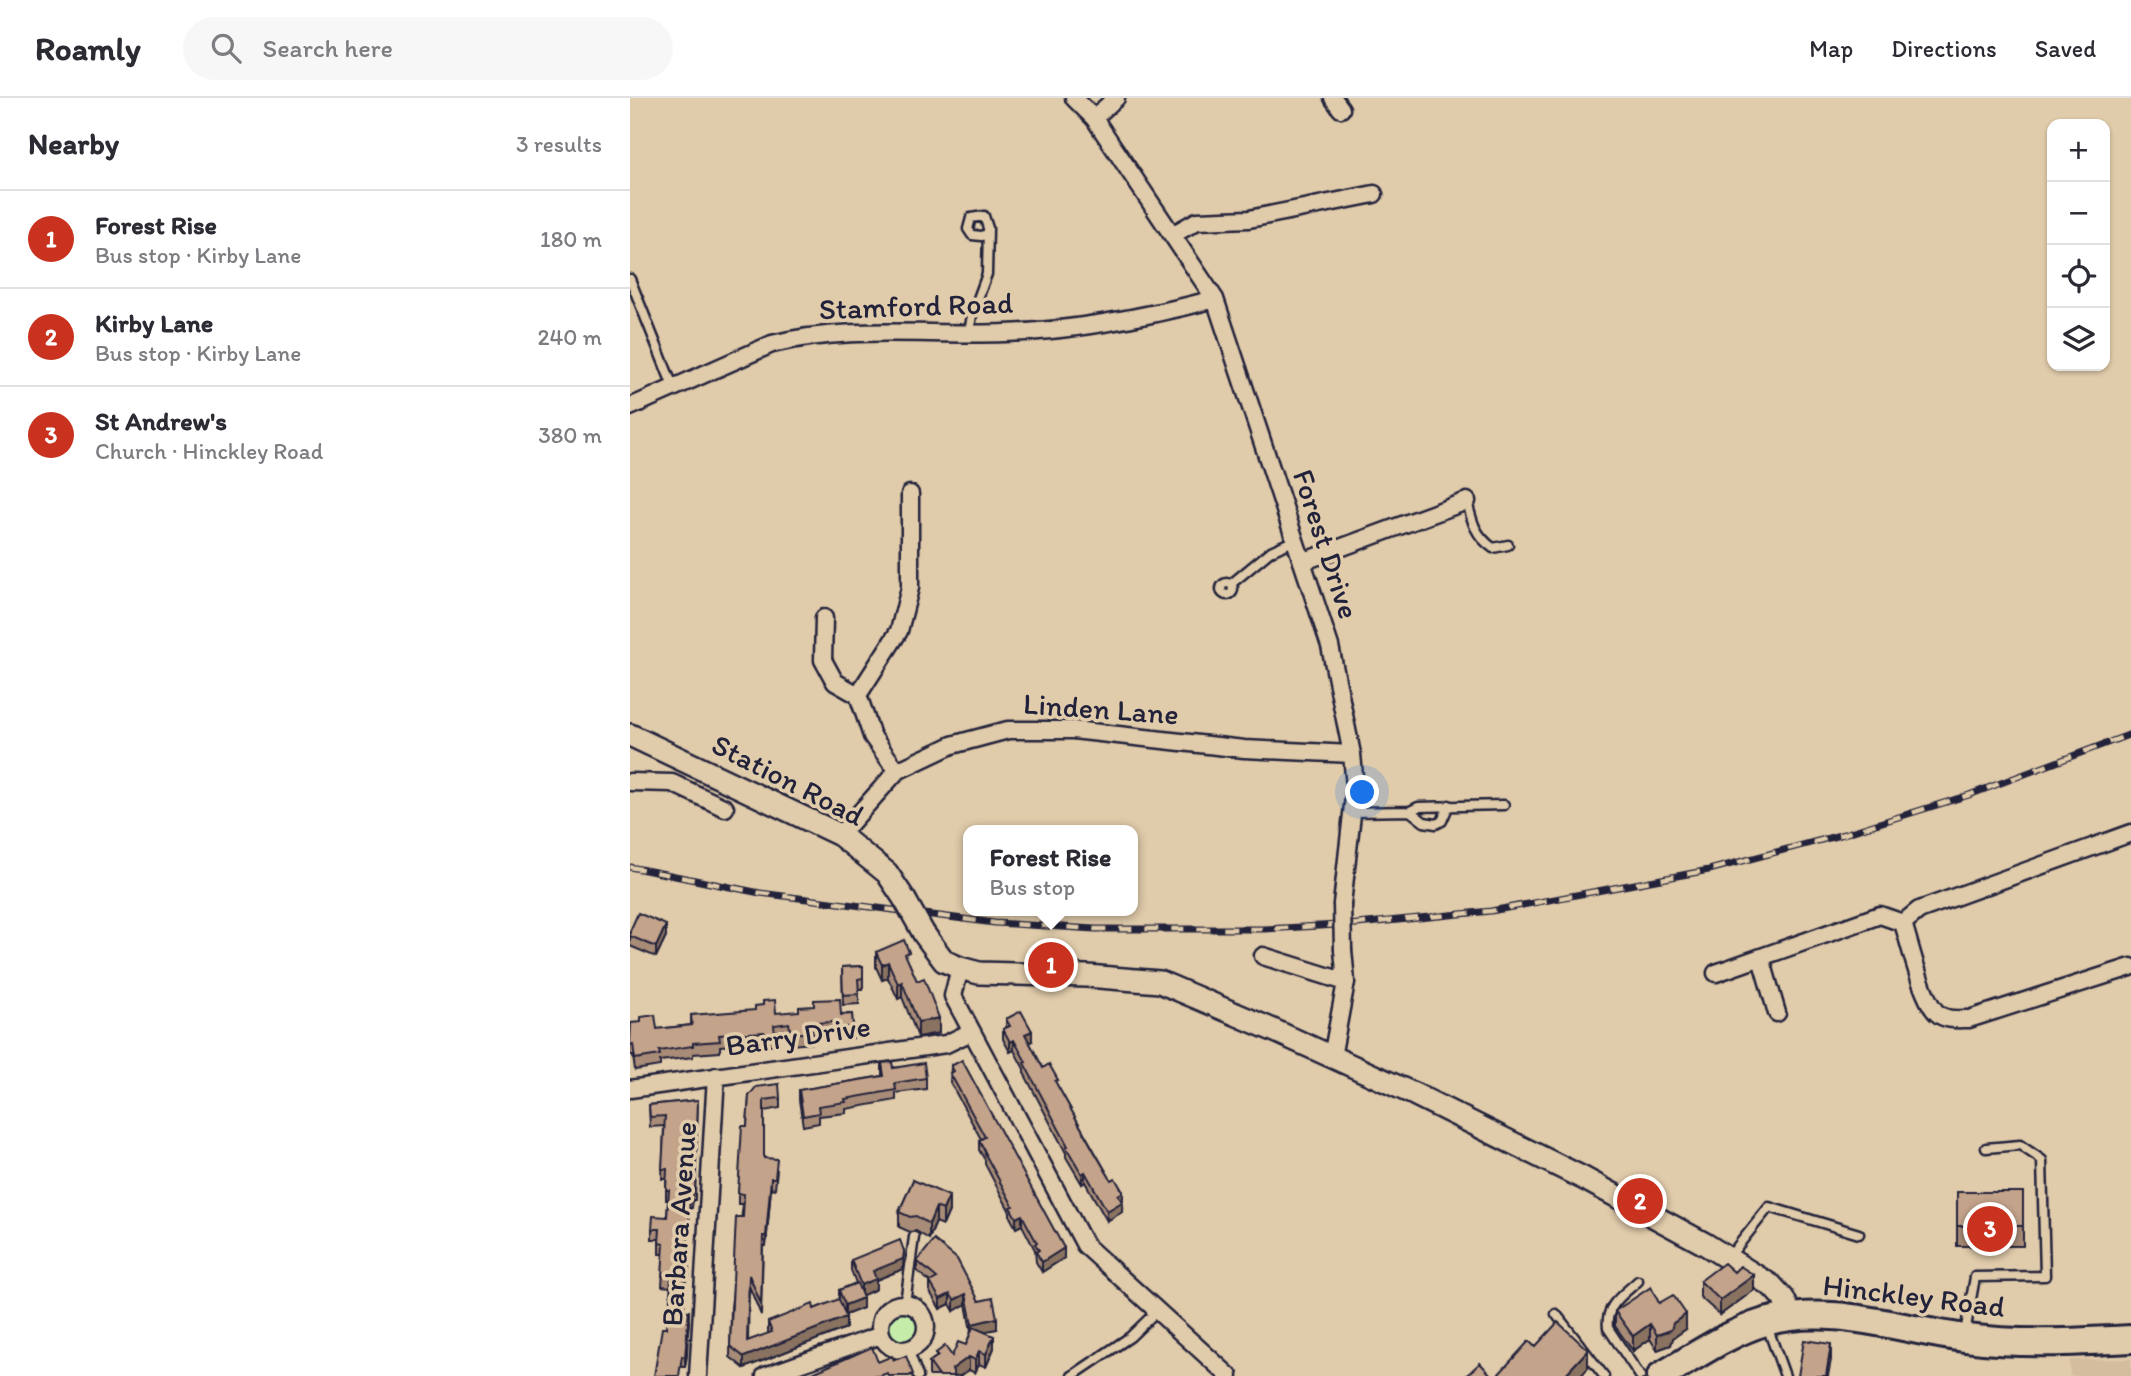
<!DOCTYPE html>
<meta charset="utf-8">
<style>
:root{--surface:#fff;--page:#f7f7f7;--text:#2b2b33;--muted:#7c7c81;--line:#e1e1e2;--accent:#c8321e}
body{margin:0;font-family:Itim,sans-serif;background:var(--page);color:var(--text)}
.controls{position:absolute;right:21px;top:21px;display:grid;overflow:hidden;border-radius:14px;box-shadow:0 2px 5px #0004}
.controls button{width:63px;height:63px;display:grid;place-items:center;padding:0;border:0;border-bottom:2px solid var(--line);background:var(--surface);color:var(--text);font:35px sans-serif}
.you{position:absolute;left:733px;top:695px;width:24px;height:24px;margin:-18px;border:5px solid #fff;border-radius:50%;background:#1a73e8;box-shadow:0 0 0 10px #1a73e833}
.badge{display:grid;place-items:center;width:46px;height:46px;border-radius:50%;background:var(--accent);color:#fff;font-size:23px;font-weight:700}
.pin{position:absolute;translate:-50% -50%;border:4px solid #fff;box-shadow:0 2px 7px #0006}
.popup{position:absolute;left:333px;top:727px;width:175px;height:91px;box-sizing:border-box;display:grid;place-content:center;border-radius:14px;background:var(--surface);filter:drop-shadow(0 2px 5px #0005);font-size:23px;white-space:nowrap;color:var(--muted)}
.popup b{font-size:26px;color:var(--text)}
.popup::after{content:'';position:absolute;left:50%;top:100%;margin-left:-14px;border:14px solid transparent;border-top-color:var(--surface)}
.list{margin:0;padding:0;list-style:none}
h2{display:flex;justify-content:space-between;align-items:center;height:91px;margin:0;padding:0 28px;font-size:30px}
h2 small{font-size:23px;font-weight:400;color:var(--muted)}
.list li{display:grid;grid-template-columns:46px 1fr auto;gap:21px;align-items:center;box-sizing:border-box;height:98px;padding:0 28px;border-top:2px solid var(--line)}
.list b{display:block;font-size:26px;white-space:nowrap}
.list p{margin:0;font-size:23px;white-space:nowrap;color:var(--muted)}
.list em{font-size:23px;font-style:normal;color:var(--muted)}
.icon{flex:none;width:38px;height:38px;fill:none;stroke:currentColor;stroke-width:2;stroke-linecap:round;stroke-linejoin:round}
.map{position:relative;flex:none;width:1501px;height:1278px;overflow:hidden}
header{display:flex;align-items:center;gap:42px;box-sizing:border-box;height:98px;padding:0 35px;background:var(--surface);border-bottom:2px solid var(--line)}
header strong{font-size:33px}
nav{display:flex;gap:38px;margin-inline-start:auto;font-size:24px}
.search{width:490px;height:63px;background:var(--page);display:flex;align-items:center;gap:18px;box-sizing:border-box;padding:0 24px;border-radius:38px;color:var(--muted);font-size:26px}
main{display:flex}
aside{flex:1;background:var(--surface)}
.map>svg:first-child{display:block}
</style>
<header>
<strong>Roamly</strong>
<div class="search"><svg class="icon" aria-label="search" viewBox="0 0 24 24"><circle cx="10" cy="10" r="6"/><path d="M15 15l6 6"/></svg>Search here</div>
<nav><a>Map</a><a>Directions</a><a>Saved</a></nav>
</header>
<main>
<aside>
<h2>Nearby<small>3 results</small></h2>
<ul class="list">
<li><span class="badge">1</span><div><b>Forest Rise</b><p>Bus stop · Kirby Lane</p></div><em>180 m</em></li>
<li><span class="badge">2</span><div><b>Kirby Lane</b><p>Bus stop · Kirby Lane</p></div><em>240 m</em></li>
<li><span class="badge">3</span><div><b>St Andrew's</b><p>Church · Hinckley Road</p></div><em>380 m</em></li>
</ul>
</aside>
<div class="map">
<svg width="1501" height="1278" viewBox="0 0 1501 1278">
<rect width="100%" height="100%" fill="#e0cbaa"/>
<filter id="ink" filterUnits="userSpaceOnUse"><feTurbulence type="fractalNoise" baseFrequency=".0143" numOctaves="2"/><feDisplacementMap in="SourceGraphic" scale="14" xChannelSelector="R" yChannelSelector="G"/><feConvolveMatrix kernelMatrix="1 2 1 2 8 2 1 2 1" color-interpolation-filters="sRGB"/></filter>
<g filter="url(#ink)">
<path fill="#d4bc9f" d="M1501,1261V1278H1440V1262Z"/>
<path fill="#c5eca8" stroke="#748772" stroke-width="2" d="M256 1228a18 18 0 1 1 36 0a18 18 0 1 1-36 0Z"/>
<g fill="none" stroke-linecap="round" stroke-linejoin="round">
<g stroke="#22223b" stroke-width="13">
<path id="service" d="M0,181L44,291
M339,235L342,217L357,176L358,130L354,118L341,120L338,131L342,137L351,138L357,136
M837,403C842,424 845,437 863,450L878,447
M591 491a6 6 0 1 1 12 0a6 6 0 1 1-12 0Z
M601,486L641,453L665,442
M780,713L788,709L874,707
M722,714L780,713L794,724L806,726L812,723L819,707
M1099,1159L1139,1109L1229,1136
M1008,1183C993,1197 975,1207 978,1230L1010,1278
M275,1205L284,1139
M926,1216L974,1278
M1137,1228L1155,1278
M1335,1235L1345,1179L1415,1178L1412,1062L1390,1047L1356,1050
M278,1251L288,1278
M442,1278L500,1239L528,1212"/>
</g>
<g stroke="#22223b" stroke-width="21">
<path id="minor" d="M444,0L464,20L585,201L700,548L722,656L725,689L712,806
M703,0L711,11
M464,20L486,0
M542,137L567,123L619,121L744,96
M0,309L142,246C218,227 298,238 375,235C442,233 520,218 585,201
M672,464L837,403
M194,520L193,562L205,584L228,597L242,638L267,673
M228,597L269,533L280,490V396
M0,684L42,685L95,710
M210,737L267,673L322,647L378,632H443L614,651L722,656
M1273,825C1280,846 1292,901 1307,915C1316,923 1328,921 1339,921L1501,869
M1273,825L1289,812L1501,735
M633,858L716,884
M1131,860L1147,915
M330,870L323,898L455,1147L599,1278
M1086,875L1250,817L1273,825
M702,959L716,884L713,852
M0,991L316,946L341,934
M250 1229a23 23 0 1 1 46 0a23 23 0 1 1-46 0Z
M68,1278L86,978
M135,1278L251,1237"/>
</g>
<g stroke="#22223b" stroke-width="26">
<path id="tertiary" d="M0,637L210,737L257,775L275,802
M294,836L314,863L330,870L349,875L457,878L530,884L643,932L784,996L953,1080L1075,1146L1142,1188L1153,1200L1162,1219"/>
</g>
<g stroke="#22223b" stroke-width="32">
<path id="primary" d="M1031,1278C1064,1259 1098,1235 1135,1224C1203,1205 1269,1232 1336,1240C1391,1247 1446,1244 1501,1241"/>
</g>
<use href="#service" stroke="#e0cbaa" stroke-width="8"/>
<use href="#minor" stroke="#e0cbaa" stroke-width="16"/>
<use href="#tertiary" stroke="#e0cbaa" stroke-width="21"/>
<use href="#primary" stroke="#e0cbaa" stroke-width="26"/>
<g stroke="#22223b" stroke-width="7">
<path id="rail" d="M0,769L130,795L365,825L465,831H634L727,826L861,813L1079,772L1214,736L1339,697L1501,636"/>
</g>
<use href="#rail" stroke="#e0cbaa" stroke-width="4.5" stroke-dasharray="13" stroke-linecap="butt"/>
<g stroke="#22223b" stroke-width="21" stroke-linecap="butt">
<path id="minor-bridge" d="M712,806L713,852"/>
</g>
<g stroke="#22223b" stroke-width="26" stroke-linecap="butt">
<path id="tertiary-bridge" d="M275,802L294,836"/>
</g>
<use href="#minor-bridge" stroke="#e0cbaa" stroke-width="16"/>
<use href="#tertiary-bridge" stroke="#e0cbaa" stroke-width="21"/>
</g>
<path fill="#a98c78" stroke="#22223b" stroke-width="2" d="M0,833L36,838L26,859L0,848Z
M246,854L279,865L309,935L288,939L272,899L268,901L258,880L252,882L246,869Z
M233,868V891H229V906L213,907L212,869Z
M146,915L222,916L223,940L206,941V935L182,936V945L161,947L159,936L145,938V947H134V945L90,948V954L63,956V959L30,963V968L5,972L3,957H0V931H27L61,927V917Z
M376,921L402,943L399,944L413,970L428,989L481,1082L493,1094L492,1114L477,1123L455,1084L452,1086L436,1059V1055L394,975V971L384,952L380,954L373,941V931L376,930Z
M252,965L296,980V991L266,995V1002L216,1011V1015L189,1018V1025L173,1028L169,1002V992L252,978Z
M321,968L434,1160L412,1174L406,1164L405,1152L392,1127L386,1130L380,1119V1114L355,1066V1062L349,1052V1042L351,1041L320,984Z
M119,998L150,1000V1010L134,1013V1060L147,1072L145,1091L141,1090L136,1148H133L131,1217L119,1188L118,1243L138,1236V1224L184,1211L209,1202V1192L226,1185L221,1172V1162L274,1163L273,1171L246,1182V1191L232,1197L233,1210L215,1217L216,1230L114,1270L100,1259L101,1209L113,1106H108V1095L117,1028Z
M68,1002L65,1102H63L62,1110H60L57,1158H59V1178H56L54,1212L59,1223L55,1269H52L36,1230L39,1219L41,1189L32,1188L34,1156H29V1141H22V1131L37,1119L38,1102H36V1081H32L34,1028L20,1029L19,1007Z
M283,1082L319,1113L313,1127L306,1124L299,1141L286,1133L280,1134L269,1129V1114Z
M1327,1094H1393V1148H1327Z
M287,1163L349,1203L367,1231L354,1233L364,1250L356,1269L349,1266L345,1275L339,1272L330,1278H300L299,1277V1264L306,1259V1255L322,1258L336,1247L341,1233L336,1206L324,1213L320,1206L310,1211L300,1194V1184L287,1173Z
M1070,1183L1124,1192L1090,1217L1070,1199Z
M1029,1205L1056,1231L1043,1240L1041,1247L1027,1252L1020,1241L1003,1253L985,1228V1213Z"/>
<path fill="#897261" stroke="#22223b" stroke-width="2" d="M36,827V838L26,859V849Z
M258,864V880L252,882V867Z
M272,884V899L268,901V886Z
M309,920V935L288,939V924Z
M402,933V943L395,946V936Z
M384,942V952L380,954V944Z
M455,1074V1084L452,1086V1076Z
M141,1080V1090L136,1148V1138Z
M493,1094L492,1114L477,1123V1113L488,1097Z
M319,1098V1113L313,1127V1112Z
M306,1109V1124L299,1141V1126Z
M392,1117V1127L386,1130V1120Z
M434,1150V1160L412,1174V1164Z
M274,1153L273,1171L246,1182V1191L231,1198V1187L243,1173Z
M1124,1177V1192L1090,1217V1202Z
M320,1196V1206L310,1211V1201Z
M336,1196V1206L324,1213V1202Z
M233,1200V1210L215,1217V1207Z
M59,1213L57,1258L55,1269V1259Z
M1056,1216V1231L1043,1240L1041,1247L1027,1252V1237Z
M216,1219V1230L114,1270V1259Z
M367,1220V1231L342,1236V1226Z
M1020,1226V1241L1003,1253V1238Z
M364,1238V1250L356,1269V1256Z
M1201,1246V1262L1198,1278H1196Z
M958,1252V1270L951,1278H934Z
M349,1253V1266L345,1275V1262Z
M339,1259V1272L330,1278H322V1271Z"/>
<path fill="#c4a38b" stroke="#22223b" stroke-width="2" d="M8,815L36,827L26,849L0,838V833Z
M274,842L279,854L275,856L287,883L294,880L309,920L288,924L272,884L268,886L258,864L252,867L246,854Z
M233,868V880L228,881L229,896L213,897L212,869Z
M210,901L211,917L222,916L223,929L206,930V924L181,925L182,934L161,936L159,925L144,927L145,936H134V934L89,937L90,943L63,945V948L29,953L30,957L5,961L3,946L0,947L1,925L11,924V919L25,917L27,931L62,927L61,917L125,912V908L133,907V903L145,902L146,915L169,913V909L184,908V902Z
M391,913L402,933L395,936L413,970L419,966L428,982L425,983L464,1053L481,1082L485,1080L493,1094L488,1097L492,1104L477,1113L455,1074L452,1076L436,1049L438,1048L394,965L396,964L384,942L380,944L373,931L380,928L376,921Z
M332,962L434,1150L412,1164L406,1154L409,1152L405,1146L407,1145L392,1117L386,1120L380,1109L383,1108L355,1056H356L349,1042L355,1039L320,975L324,973L321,968Z
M262,964L263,970L294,965L296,980L265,985L266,992L215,1001L216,1004L188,1008L189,1015L173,1018L169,992L254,978L252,965Z
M149,986L150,1000L134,1002V1060L147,1061L145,1080H141L136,1138H133L131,1206L119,1177L117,1243L142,1234L138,1224L183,1206L184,1211L209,1201L216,1219L114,1259L100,1248L106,1119H113L114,1096L108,1095L112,1028H117L119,998L126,989Z
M68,1002L65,1092H63L62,1100H60L57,1158H59V1168H56L53,1212L59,1213L55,1259L52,1258L49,1278H24L32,1230H36V1219H39L41,1179L32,1178L34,1146L29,1145L30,1131H22L23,1118L37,1119L39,1092H36L37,1071H32L35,1018L20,1019L19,1007Z
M283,1082L319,1098L313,1112L306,1109L299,1126L286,1118L280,1119L269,1114Z
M1327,1094H1393V1128H1327Z
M270,1142L274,1153L273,1161L243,1173L246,1181L231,1187L221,1162Z
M304,1142L327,1161L349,1203L363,1200L367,1220L342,1226L336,1196L324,1202L320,1196L310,1201L300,1184L307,1180L287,1163Z
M1094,1165L1104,1174L1110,1168L1124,1177L1090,1202L1070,1183Z
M227,1185L233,1200L215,1207L209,1192Z
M1021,1189L1029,1205L1043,1197L1056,1216L1043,1225L1041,1232L1027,1237L1020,1226L1003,1238L985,1213Z
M928,1224L958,1252L934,1278H867L899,1243L905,1249Z
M343,1229L364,1238L356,1256L349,1253L345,1262L339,1259L322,1271L325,1278H309L299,1264L308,1258L306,1255L315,1248L322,1258L328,1244L336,1247Z
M1174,1242L1201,1246L1196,1278H1168Z
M242,1249L248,1264L262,1258L264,1262L276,1258L283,1276L279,1278H258L257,1275L250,1278H176Z
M850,1265L862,1278H836Z"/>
</g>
<g text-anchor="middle" stroke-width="7" stroke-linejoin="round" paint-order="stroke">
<g font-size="30" fill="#22223b" stroke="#e0cbaa">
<text transform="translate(286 208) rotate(-2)" y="10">Stamford Road</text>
<text transform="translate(696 446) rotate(72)" y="10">Forest Drive</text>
<text transform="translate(471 611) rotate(4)" y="10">Linden Lane</text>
<text transform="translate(158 682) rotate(27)" y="10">Station Road</text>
<text transform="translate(168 938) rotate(-8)" y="10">Barry Drive</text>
<text transform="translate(49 1126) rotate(-86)" y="10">Barbara Avenue</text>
<text transform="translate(1284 1198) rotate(7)" y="10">Hinckley Road</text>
</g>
</g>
</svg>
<div class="controls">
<button>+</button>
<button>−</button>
<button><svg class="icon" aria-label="locate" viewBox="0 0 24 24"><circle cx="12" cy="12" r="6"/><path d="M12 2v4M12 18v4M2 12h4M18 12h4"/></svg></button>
<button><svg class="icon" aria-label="layers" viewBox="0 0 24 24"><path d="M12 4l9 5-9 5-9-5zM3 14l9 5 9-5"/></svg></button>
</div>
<div class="you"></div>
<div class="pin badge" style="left:421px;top:867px">1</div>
<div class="popup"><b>Forest Rise</b>Bus stop</div>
<div class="pin badge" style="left:1010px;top:1103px">2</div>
<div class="pin badge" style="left:1360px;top:1131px">3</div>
</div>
</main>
